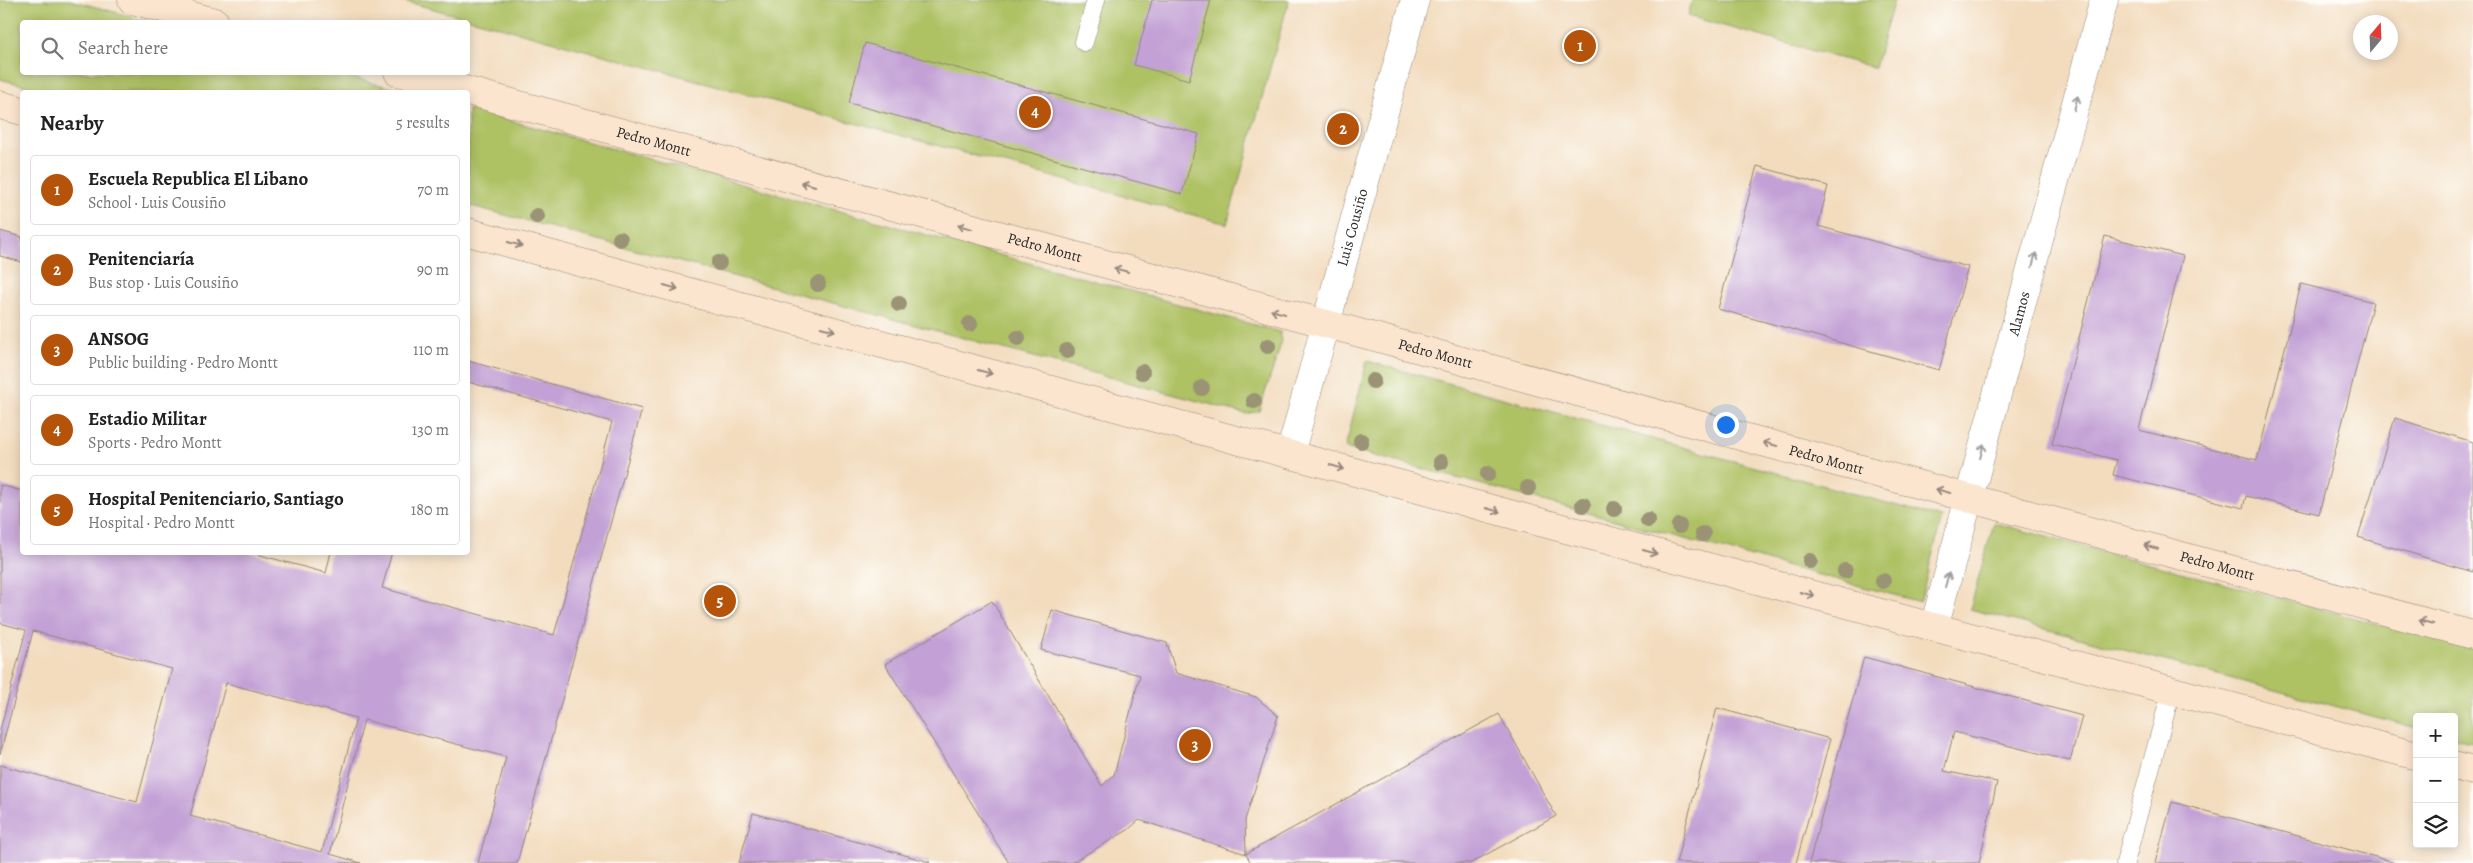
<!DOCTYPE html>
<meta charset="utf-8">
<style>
:root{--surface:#fff;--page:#f2f2f2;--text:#222;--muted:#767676;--line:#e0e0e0;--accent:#b45309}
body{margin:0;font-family:Alegreya,serif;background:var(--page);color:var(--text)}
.controls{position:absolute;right:15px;bottom:15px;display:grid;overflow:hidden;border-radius:5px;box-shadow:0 2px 12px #0003}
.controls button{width:45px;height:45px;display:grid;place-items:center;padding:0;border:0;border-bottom:1px solid var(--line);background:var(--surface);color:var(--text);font:25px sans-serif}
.compass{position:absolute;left:2353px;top:15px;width:45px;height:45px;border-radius:50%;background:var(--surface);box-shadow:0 2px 12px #0003;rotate:19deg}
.you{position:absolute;left:1725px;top:424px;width:18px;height:18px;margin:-12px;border:4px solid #fff;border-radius:50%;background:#1a73e8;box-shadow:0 0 0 8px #1a73e833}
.badge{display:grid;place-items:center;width:32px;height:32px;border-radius:50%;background:var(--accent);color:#fff;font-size:16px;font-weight:700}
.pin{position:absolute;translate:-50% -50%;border:2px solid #fff;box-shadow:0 1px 5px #0006}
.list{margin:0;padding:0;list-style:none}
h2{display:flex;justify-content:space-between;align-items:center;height:65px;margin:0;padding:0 20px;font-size:21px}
h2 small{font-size:16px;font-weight:400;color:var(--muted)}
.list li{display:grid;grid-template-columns:32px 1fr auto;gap:15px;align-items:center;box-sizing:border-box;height:70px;margin:0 10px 10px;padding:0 10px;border:1px solid var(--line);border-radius:5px}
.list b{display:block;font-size:19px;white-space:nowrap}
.list p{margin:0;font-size:16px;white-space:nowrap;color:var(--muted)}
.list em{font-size:16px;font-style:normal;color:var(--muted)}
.icon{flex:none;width:28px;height:28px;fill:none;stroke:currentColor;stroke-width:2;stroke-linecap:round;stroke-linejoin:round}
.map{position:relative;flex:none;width:2473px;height:863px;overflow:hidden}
.search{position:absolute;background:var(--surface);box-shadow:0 2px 12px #0003;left:20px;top:20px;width:450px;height:55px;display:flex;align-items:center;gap:12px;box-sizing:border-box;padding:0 18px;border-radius:5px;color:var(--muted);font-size:19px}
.panel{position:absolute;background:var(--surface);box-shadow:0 2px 12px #0003;left:20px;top:90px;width:450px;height:465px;border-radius:5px}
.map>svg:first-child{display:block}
</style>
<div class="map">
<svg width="2473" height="863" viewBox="0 0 2473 863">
<rect width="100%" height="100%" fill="#fdfcf7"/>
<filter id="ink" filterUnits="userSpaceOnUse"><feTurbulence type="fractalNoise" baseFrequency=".02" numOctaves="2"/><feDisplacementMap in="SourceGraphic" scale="10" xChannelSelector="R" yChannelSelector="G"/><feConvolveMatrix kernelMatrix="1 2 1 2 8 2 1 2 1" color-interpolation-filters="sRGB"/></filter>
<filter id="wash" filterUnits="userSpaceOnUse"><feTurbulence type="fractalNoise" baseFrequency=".0096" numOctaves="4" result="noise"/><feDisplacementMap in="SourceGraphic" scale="20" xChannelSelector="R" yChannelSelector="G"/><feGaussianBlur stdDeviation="1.12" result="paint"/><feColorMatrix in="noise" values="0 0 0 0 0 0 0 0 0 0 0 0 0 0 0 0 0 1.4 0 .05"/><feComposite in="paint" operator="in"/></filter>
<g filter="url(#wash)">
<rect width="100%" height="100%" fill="#f3dcbe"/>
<path fill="#aec164" stroke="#6c7648" d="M0,0H70L152,22H22V72L334,73L407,92H49L0,79Z
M400,0H1289L1227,224Z
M1692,0H1894L1875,68L1688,16Z
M468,109L1280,332L1282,341L1259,411L1246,414L468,205Z
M1367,361L1942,518L1920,602L1345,448Z
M1994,523L2473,649V742L2454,738V717H2417V728L1970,609Z"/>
<g id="blocks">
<path fill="#c3a0d5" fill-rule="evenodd" d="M1152,0H1211L1189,80L1134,65Z
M865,43L1199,134L1182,194L849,103Z
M1757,166L1828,186L1818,226L1968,267L1939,370L1718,309Z
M0,231L22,237V262L0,256Z
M2105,236L2183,256L2139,430L2257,460L2301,284L2373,302L2319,514L2246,496L2243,508L2113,475L2117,460L2052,444Z
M468,361L642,409L517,863H478L506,757L364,720L330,854L361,863H0V765L137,802L172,669L33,631L0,754V730L26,630L0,623V485L22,491V552H249L326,573L331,552H392L382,588L554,635L612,422L468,382ZM226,683L356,718L322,852L190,816Z
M2395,418L2473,442V572L2358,537Z
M992,601L1102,786L1114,775L1140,675L1041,650L1052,610L1167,643L1176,673L1256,697L1278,716L1245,820L1246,854L1139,820L1128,830L1071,863H1009L885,664Z
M1864,657L2082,716L2070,761L1954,732L1944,771L1997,782L1979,863H1809Z
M1717,708L1830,739L1796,863H1676Z
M1499,714L1556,816L1471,863H1251L1246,854Z
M2172,802L2369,855L2396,863H2155Z
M753,813L930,862L929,863H739Z"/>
</g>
</g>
<g filter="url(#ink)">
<use href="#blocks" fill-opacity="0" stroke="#8f8474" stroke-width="1"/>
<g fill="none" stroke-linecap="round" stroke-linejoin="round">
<g stroke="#8f8474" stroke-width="19">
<path id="lane" d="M1084,42L1096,0
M2125,863L2171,692"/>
</g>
<g stroke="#8f8474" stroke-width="29">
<g id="street">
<path id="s1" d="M1290,454L1415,0"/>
<path id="s2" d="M1934,627L2104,0"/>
</g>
</g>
<g stroke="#8f8474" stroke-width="29">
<g id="secondary">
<path d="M132,0L215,22"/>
<path id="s3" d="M398,72L2473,635"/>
<path d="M0,105L22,111"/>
<path d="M468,232L1521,517L2417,756"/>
<path d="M2454,766L2473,771"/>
</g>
</g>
<use href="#lane" stroke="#fff" stroke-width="18"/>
<use href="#street" stroke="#fff" stroke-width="28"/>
<use href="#secondary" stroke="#fce5cf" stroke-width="28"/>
</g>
<g fill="#9a9376">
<circle cx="537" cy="216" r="8"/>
<circle cx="620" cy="239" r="8"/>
<circle cx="719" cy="263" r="8"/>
<circle cx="818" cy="284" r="8"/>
<circle cx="899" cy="304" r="8"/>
<circle cx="970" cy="324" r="8"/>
<circle cx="1018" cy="338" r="8"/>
<circle cx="1268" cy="346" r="8"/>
<circle cx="1067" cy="351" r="8"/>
<circle cx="1142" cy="372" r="8"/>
<circle cx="1373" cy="381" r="8"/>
<circle cx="1202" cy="388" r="8"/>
<circle cx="1254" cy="401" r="8"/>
<circle cx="1361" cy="441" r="8"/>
<circle cx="1441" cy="462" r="8"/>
<circle cx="1488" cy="474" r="8"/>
<circle cx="1528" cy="488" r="8"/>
<circle cx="1583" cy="505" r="8"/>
<circle cx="1614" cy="509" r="8"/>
<circle cx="1648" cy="520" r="8"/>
<circle cx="1679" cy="526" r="8"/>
<circle cx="1703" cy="534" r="8"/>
<circle cx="1810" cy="561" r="8"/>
<circle cx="1845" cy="571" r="8"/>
<circle cx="1883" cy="581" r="8"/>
</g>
<defs><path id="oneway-shaft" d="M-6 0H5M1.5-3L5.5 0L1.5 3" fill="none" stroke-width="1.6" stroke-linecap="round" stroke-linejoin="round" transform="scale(1.25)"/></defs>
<g stroke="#a0a0a0">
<use href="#oneway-shaft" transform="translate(2076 103) rotate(-75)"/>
<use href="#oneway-shaft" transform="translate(2034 260) rotate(-75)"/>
<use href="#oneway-shaft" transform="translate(1982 451) rotate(-75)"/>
<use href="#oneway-shaft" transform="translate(1947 580) rotate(-75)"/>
</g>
<g stroke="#94887d">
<use href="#oneway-shaft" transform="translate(808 184) rotate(-165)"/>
<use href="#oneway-shaft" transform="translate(965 227) rotate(-165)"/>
<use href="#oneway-shaft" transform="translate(515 244) rotate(15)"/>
<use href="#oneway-shaft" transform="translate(1121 270) rotate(-165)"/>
<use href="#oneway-shaft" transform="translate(671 287) rotate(15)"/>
<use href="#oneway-shaft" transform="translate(1278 312) rotate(-165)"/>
<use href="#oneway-shaft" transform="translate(828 329) rotate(15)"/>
<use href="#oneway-shaft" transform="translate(985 372) rotate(15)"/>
<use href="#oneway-shaft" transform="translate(1770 444) rotate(-165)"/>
<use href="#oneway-shaft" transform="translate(1337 467) rotate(15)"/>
<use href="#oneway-shaft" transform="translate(1943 491) rotate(-165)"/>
<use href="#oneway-shaft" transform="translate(1493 510) rotate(15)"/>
<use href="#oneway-shaft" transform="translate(2151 547) rotate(-165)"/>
<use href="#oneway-shaft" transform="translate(1650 552) rotate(15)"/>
<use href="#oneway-shaft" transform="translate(1807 594) rotate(15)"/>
<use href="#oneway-shaft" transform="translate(2426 622) rotate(-165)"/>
</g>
</g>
<g text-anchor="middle" stroke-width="4" stroke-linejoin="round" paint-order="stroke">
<g font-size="15" fill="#2b2b2b" stroke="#fdfcf7">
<text dy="5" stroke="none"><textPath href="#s3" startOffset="265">Pedro Montt</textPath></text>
<text dy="5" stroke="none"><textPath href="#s1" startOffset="235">Luis Cousiño</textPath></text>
<text dy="5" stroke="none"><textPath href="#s3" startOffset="670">Pedro Montt</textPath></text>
<text dy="5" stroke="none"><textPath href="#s2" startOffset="325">Alamos</textPath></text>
<text dy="5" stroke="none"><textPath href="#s3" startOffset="1075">Pedro Montt</textPath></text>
<text dy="5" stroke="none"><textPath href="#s3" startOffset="1480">Pedro Montt</textPath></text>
<text dy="5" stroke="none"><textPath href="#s3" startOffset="1885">Pedro Montt</textPath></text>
</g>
</g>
</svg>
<div class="controls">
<button>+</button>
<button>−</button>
<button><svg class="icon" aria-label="layers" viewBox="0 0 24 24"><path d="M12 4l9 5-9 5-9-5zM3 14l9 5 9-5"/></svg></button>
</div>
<svg class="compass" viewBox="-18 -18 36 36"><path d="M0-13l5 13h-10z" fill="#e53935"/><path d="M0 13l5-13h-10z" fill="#767676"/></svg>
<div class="you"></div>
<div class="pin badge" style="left:1580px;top:46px">1</div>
<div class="pin badge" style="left:1343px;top:129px">2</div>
<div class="pin badge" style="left:1195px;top:745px">3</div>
<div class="pin badge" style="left:1035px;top:112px">4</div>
<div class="pin badge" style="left:720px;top:601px">5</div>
<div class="search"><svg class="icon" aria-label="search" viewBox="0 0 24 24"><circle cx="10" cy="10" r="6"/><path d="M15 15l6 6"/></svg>Search here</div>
<section class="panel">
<h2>Nearby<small>5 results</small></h2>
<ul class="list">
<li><span class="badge">1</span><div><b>Escuela Republica El Libano</b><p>School · Luis Cousiño</p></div><em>70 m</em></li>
<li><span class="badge">2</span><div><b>Penitenciaría</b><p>Bus stop · Luis Cousiño</p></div><em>90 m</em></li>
<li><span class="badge">3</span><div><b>ANSOG</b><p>Public building · Pedro Montt</p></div><em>110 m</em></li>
<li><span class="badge">4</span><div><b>Estadio Militar</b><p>Sports · Pedro Montt</p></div><em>130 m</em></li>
<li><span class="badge">5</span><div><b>Hospital Penitenciario, Santiago</b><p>Hospital · Pedro Montt</p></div><em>180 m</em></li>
</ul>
</section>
</div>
